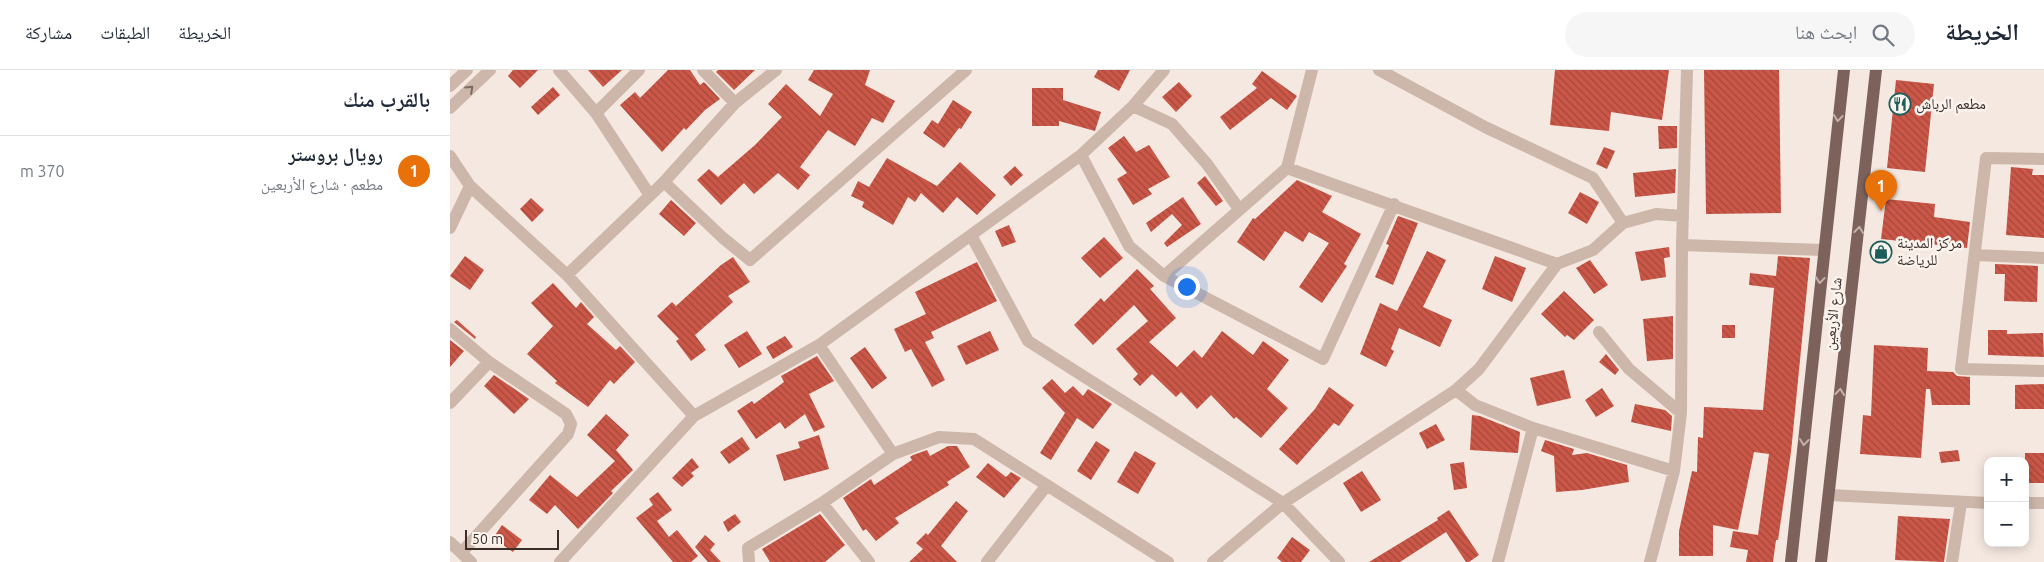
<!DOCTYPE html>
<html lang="ar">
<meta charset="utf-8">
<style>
:root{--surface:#fff;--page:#f6f6f7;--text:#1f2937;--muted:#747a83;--line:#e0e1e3;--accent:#b45309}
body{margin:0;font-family:Ubuntu,"Noto Naskh Arabic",sans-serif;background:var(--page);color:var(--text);direction:rtl}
.controls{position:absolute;right:15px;bottom:15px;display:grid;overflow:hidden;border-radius:10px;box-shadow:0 2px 12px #0003}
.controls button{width:45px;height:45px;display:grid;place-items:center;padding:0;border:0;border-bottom:1px solid var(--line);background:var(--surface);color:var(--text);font:25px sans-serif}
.scale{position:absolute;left:15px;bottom:12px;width:94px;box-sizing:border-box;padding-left:5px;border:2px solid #3b2d2a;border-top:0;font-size:14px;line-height:18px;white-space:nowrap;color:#3b2d2a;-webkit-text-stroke:4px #fbf3ed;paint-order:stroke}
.you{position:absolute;left:736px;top:216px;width:18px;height:18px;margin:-12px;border:4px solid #fff;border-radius:50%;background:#1a73e8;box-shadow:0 0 0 8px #1a73e833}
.badge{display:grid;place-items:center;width:32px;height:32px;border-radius:50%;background:var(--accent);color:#fff;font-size:16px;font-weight:700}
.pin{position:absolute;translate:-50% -41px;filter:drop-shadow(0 1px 2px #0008)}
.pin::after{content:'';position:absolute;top:26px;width:18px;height:15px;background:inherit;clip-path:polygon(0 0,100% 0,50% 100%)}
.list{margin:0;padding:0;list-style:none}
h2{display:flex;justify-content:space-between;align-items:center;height:65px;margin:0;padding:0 20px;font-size:21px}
h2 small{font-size:16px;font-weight:400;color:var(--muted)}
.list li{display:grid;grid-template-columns:32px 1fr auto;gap:15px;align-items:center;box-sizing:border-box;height:70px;padding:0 20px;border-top:1px solid var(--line)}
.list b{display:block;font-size:19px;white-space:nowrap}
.list p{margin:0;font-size:16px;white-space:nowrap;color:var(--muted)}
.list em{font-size:16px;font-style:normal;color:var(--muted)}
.icon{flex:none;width:28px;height:28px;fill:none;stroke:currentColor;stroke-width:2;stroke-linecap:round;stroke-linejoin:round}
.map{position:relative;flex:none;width:1594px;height:492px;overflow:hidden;direction:ltr}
header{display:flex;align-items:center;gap:30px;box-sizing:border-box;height:70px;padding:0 25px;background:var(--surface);border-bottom:1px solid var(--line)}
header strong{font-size:24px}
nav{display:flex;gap:28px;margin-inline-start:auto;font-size:18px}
.search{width:350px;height:45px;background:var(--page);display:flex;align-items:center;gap:12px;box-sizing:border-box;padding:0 18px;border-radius:28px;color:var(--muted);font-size:19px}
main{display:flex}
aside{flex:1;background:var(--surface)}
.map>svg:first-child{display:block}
</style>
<header>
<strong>الخريطة</strong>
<div class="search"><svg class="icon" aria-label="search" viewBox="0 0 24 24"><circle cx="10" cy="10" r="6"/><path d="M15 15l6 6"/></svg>ابحث هنا</div>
<nav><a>الخريطة</a><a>الطبقات</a><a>مشاركة</a></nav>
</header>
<main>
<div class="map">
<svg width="1594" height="492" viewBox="0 0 1594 492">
<defs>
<pattern id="building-back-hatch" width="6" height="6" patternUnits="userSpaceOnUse" patternTransform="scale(1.25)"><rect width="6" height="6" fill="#ca5747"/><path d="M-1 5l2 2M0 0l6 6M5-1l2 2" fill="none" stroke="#a5483b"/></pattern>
</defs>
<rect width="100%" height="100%" fill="#f4e8e0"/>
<path fill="url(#building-back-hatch)" d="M63,0H88L70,18L58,6Z
M138,0H172L153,17Z
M218,0H240L250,15L254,12L270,29L255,40L236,60L234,58L212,82L170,35L185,22L190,28Z
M268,0H305L284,20L266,2Z
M364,0H420L415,15L445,31L433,53L422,48L405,76L378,60L350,97L360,105L348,120L328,103L304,124L294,113L271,135L247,110L259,99L268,107L305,75L332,47L318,34L336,14L370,46L383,24L358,10Z
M648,0H680L669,21L644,7Z
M1105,0H1219L1212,50L1161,42L1159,61L1100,55Z
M1254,0H1329L1331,143L1256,144Z
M812,1L847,26L837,40L821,28L780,60L770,47L807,18L802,14Z
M1446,10L1484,14L1475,102L1437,98Z
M729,12L742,26L726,42L712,27Z
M103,17L110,25L88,45L81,37Z
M582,18H613V30L651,42L645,61L609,51V56H582Z
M503,30L522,42L511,59L509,58L494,78L473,63L482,50L488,54Z
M1208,56H1227V78L1209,79Z
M674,66L686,82L699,75L720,107L698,119L702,124L683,135L667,109L677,103L658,78Z
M1154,77L1165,81L1157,99L1146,94Z
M437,88L487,116L510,92L546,125L527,145L507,127L493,143L471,123L465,132L458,127L443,155L412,137L414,132L401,126L408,111L419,117Z
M565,96L573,105L561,116L553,107Z
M1561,97L1583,99L1582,105H1594V168L1556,165Z
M1226,99L1225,123L1185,127L1183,103Z
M755,106L773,131L766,136L747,113Z
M847,110L882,126L872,142L911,164L894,194L897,196L872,233L849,217L879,173L859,162L853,172L835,161L814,191L787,172L803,148L805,149Z
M1130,122L1149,132L1137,154L1118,143Z
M733,127L751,154L717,177L714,173L732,155L722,144L701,162L696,153Z
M81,128L94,140L82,152L70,139Z
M1436,129L1485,134L1484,147L1520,152L1517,178L1431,169Z
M221,130L246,153L234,166L209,144Z
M948,146L968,153L943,215L925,207L939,175L936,174Z
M559,155L566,172L552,177L545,161Z
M654,167L673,188L650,208L631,188Z
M1219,177L1220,187L1214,188L1216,207L1191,211L1185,182Z
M977,181L996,190L973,237L1002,250L990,277L949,258L941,279L944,281L936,297L910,284L930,233L947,241Z
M15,186L34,200L20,220L0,206Z
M1045,186L1076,198L1062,232L1032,219Z
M1328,186L1360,188L1341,382L1328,470H1326L1323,492H1296L1298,480L1280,477L1283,461L1308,465L1319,384L1304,382L1288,460L1263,455V486H1229V461L1242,401L1247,402L1248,367L1253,368L1254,337L1313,340L1324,218L1299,215L1300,203L1326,206Z
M283,187L300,212L278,226L283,232L245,265L256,280L241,291L226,271L229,269L207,246L222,232L226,236L271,195Z
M1140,190L1158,215L1144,224L1126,198Z
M527,192L547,231L481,262L484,268L475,272L495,310L482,317L461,279L455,282L444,259L476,244L465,222Z
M1545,194L1588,196L1587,232L1554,231L1555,204H1545Z
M687,199L704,216L700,219L726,248L699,272L727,297L744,280L752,288L772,261L803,285L813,271L839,290L817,319L838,338L811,368L786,347L784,349L761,325L747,339L731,322L726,327L702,304L690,316L683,309L688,304L666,279L698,251L684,235L643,275L624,255L651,228L654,232Z
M103,213L126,238L131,232L144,247L137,254L166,280L170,276L185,292L164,314L160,310L138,337L105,313L107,311L77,284L103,256L81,233Z
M1114,221L1144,250L1124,270L1117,265L1115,267L1091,244Z
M1223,246V289L1197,291L1193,249Z
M7,250L26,267L25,269L4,252Z
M1272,255H1285V268H1272Z
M1538,260H1557V264L1593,263L1594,287L1538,285Z
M297,261L312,284L289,298L274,275Z
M540,261L549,280L516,295L507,276Z
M335,266L343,277L323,289L316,277Z
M0,270L14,281L0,297Z
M1424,275L1478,278L1477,301L1503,302L1507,306L1520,307V335H1482L1480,319H1476L1471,388L1410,384L1413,345L1421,346Z
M415,277L437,308L422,319L400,288Z
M1156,284L1169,300L1165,305L1149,292Z
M367,286L384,311L359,324L375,357L364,362L355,344L335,359L330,352L306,369L287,341L302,331L304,334L334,312L331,306Z
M1114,300L1121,328L1087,336L1080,308Z
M44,305L79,329L64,344L34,316Z
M602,309L615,323L623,316L633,326L638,319L662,334L643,359L627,348L601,390L590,383L615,343L592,318Z
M1594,314V339H1565V315Z
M879,317L904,335L889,356L884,353L847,395L829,379L865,339Z
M1152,318L1164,336L1146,347L1135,330Z
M1185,334L1215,340L1222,346L1221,361L1181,352Z
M156,344L179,365L166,380L183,400L161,421L163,423L128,459L105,435L97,444L79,430L100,405L127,427L165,391L137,365Z
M1022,345L1030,346L1070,362L1068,383L1020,380Z
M986,354L995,370L977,379L969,363Z
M369,365L379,399L334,411L326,385L350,378L348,372Z
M292,367L300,379L279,394L270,382Z
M1095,370L1124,379L1122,385L1137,383L1177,395L1179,412L1132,420L1106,422L1104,386L1091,381Z
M646,371L660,380L641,410L627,401Z
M498,376H507L520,397L497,412L499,415L445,448L449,453L426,471L416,459L413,461L393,428L421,409L424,415L462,390L460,387L463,385L477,380L480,386Z
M1508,380L1510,391L1491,393L1489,382Z
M685,381L706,393L688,424L667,412Z
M1575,383H1594V413H1575Z
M242,388L249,397L241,403L244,406L232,417L222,408Z
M1014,392L1017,418L1004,420L1000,394Z
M538,393L556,407L561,402L571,408L554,428L526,407Z
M912,401L931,430L911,442L893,413Z
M208,422L222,440L207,451L219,467L227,460L248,486L241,492H223L186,448L203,435L199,429Z
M506,431L518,441L491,476L507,492H459L473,479L466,473L476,463L478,465Z
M999,440L1029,485L1019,492H1016L996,462L950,492H919L988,450L987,448Z
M285,444L291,452L278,462L273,452Z
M370,444L395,475L375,492H320L312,479Z
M1448,446L1500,449L1494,492L1445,490Z
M52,455L72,470L63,482L43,468Z
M255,465L265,474L260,480L271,492H258L245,477Z
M842,467L860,480L851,492H832L827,488Z"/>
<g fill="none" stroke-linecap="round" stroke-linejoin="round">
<path stroke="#cdb6aa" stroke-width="12" d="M109,0L146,43L199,124
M253,0L285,33
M929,0L1035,57L1143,108L1173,153
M0,16L17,0
M683,36L722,54L757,94L789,139
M0,38L40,0
M146,43L189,0
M631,85L679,176L714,206L873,289L944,134
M0,86L20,116L117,205L244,346
M1594,89L1536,88L1511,299L1594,301
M837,98L862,0
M214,112L273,168L300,190L516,0
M0,158L20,116
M521,165L578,271L833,433L889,492
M1232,175L1374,180
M1525,185L1594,188
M117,205L214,112L285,33L326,0
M714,206L837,98L1107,194
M0,259L39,292L116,344L121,354L118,364L12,482
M1149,262L1179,299L1231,343
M369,275L443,384
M1006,320L1025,335L1083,358L1224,401
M0,333L39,292
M1379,425L1538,433
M372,433L419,492
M1575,433H1594
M0,472L21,492
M110,492L244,346L369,275L521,165L631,85L683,36L714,0
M299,492L298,478L372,433L443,384L489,367L524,369L718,492
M537,492L597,415
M763,492L833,433L1006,320L1029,299L1107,194L1143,180L1173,153L1206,144L1233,146
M1048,492L1083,358
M1200,492L1224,401L1231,343L1232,175L1237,0
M1502,492L1511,433"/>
<path stroke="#7d625b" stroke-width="12" d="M1341,492L1394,0
M1371,492L1426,0"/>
</g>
<defs><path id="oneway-chevron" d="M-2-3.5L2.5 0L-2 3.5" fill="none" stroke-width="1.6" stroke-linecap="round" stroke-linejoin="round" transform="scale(1.25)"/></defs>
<use stroke="#7d6b64" href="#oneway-chevron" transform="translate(20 19) rotate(-43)"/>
<g stroke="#c2b2ab">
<use href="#oneway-chevron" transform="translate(1388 48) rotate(96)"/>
<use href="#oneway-chevron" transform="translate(1409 160) rotate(-84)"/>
<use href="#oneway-chevron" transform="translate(1370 210) rotate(96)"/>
<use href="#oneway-chevron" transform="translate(1390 322) rotate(-84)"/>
<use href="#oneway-chevron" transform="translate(1354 372) rotate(96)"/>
</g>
<defs>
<g id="restaurant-ring" transform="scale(1.125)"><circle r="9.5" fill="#fbf3ed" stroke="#1d5e5b" stroke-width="1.5"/><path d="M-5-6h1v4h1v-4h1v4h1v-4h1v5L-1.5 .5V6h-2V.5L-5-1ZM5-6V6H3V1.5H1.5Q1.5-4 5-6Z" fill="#1d5e5b"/></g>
<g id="shop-ring" transform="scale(1.125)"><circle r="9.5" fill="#fbf3ed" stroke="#1d5e5b" stroke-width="1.5"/><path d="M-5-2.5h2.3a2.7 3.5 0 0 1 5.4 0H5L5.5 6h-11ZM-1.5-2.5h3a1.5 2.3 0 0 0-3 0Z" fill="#1d5e5b"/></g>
</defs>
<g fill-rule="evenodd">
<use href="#restaurant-ring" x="1450" y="34"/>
<use href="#shop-ring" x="1431" y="182"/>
</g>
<g text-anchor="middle" stroke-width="5" stroke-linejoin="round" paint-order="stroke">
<g font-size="15" fill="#3b2d2a" stroke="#fbf3ed" text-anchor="start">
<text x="1466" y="39">مطعم الرباش</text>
<text x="1447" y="178">مركز المدينة<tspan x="1447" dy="17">للرياضة</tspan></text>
</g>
<g font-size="15" fill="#3b2d2a" stroke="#fbf3ed">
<text transform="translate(1383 244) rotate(-84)" y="5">شارع الأربعين</text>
</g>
</g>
</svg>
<div class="controls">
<button>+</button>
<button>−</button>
</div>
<div class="scale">50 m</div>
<div class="you"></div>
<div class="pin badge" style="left:1431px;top:141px;background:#e8710a">1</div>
</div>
<aside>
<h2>بالقرب منك<small></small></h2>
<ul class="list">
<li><span class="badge" style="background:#e8710a">1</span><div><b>رويال بروستر</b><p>مطعم · شارع الأربعين</p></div><em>370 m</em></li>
</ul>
</aside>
</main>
